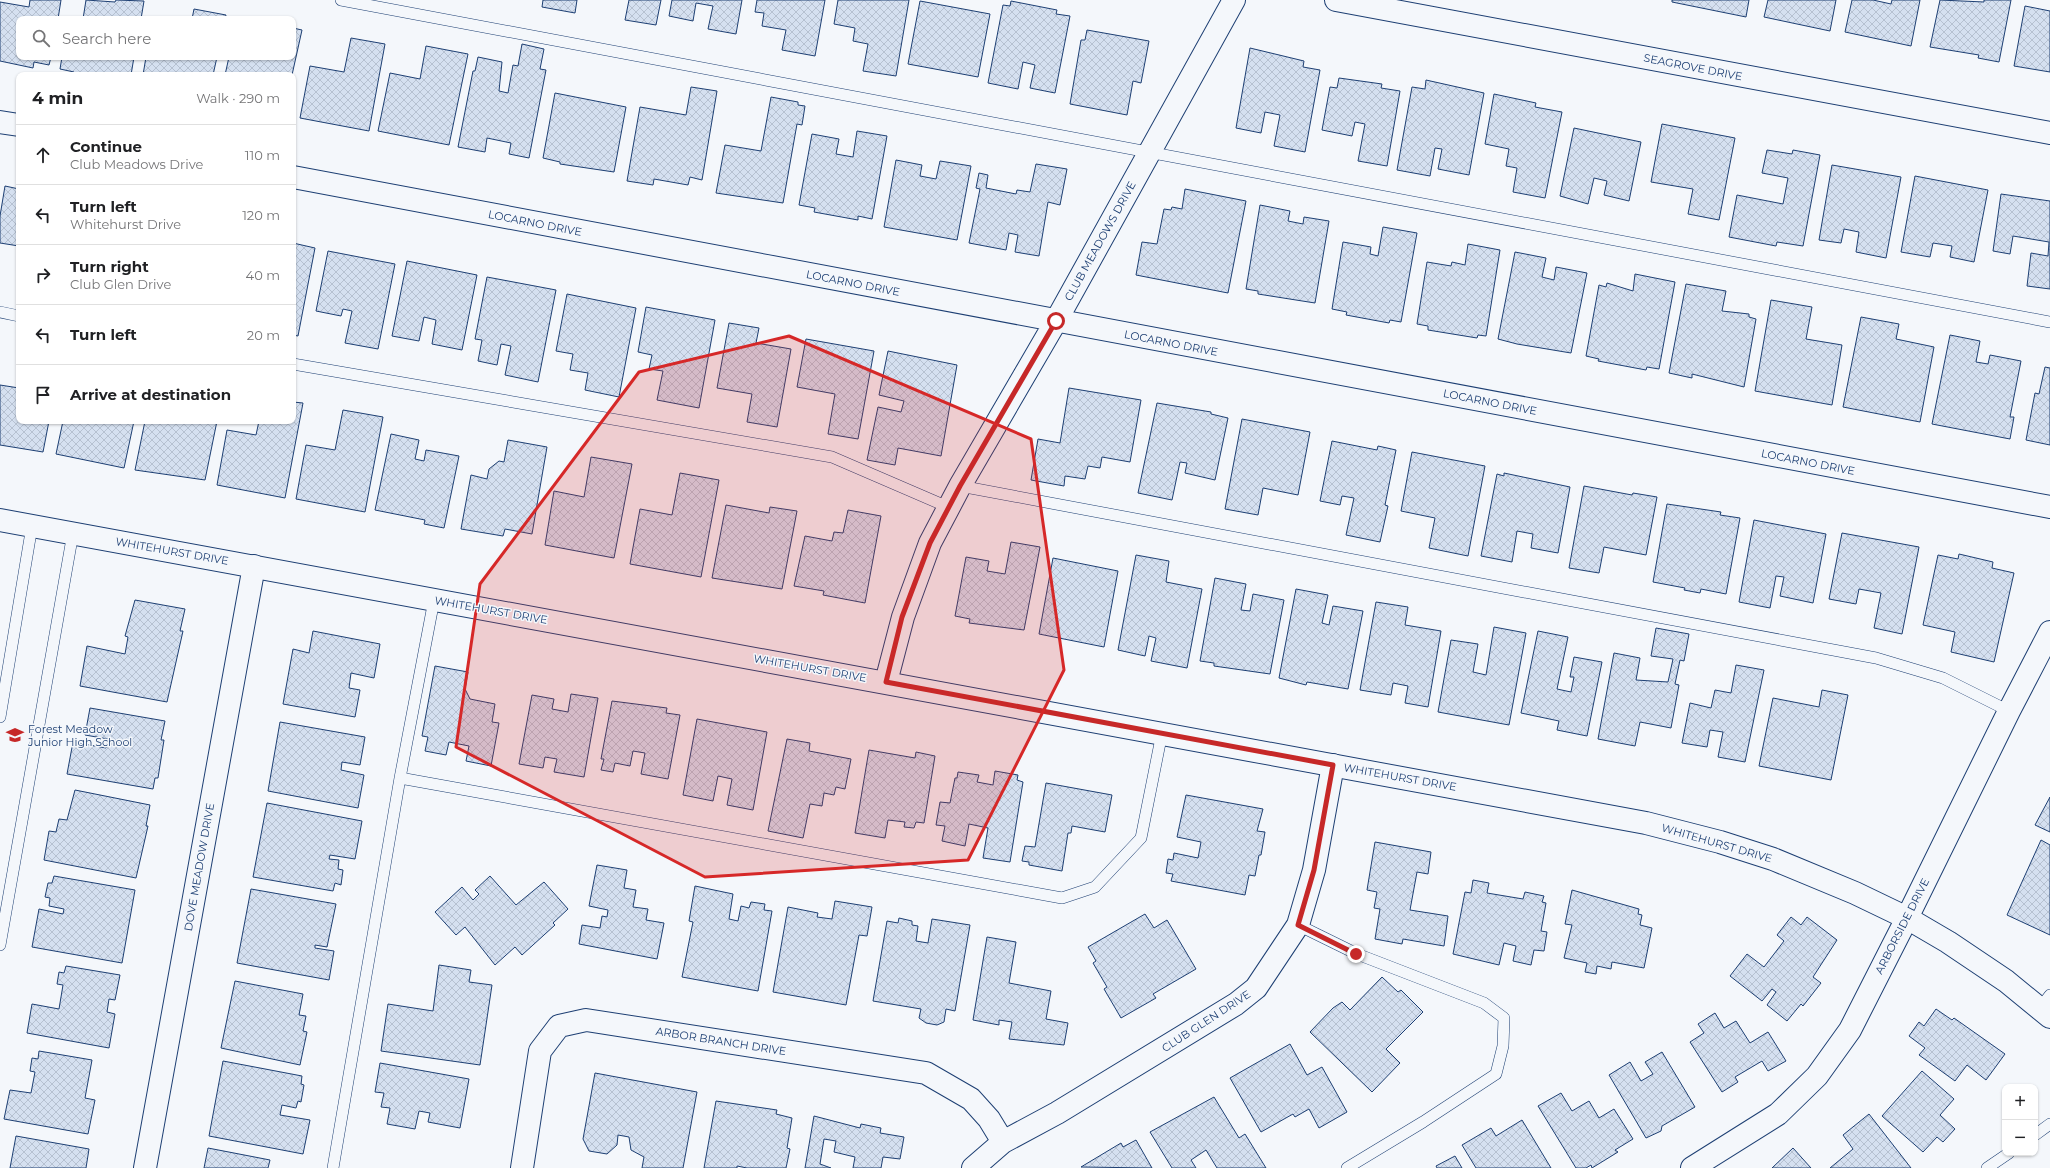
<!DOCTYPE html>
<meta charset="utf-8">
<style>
:root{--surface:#fff;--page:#f2f2f2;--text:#202124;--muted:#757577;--line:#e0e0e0}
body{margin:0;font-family:Montserrat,sans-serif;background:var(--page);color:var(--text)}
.controls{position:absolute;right:12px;bottom:12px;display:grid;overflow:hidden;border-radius:8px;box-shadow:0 1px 3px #0004}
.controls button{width:36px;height:36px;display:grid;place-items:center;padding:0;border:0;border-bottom:1px solid var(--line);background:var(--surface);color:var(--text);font:20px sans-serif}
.stop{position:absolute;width:12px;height:12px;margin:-9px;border:3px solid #c62828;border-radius:50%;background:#fff}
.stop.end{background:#c62828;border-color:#fff;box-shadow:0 1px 4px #0008}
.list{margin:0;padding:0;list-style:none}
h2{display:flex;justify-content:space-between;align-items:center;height:52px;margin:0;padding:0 16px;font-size:17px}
h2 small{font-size:13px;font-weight:400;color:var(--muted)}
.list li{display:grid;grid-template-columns:26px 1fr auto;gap:12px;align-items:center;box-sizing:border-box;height:60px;padding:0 16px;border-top:1px solid var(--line)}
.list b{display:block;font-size:15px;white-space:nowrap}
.list p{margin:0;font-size:13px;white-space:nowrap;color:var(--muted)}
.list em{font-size:13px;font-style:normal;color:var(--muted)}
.icon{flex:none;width:22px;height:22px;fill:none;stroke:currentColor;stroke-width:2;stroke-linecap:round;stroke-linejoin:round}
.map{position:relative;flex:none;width:2050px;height:1168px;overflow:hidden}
.search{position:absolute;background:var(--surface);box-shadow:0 1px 3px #0004;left:16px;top:16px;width:280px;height:44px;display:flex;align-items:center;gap:10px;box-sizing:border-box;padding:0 14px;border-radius:8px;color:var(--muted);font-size:15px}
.panel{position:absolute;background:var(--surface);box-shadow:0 1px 3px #0004;left:16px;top:72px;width:280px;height:352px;border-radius:8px}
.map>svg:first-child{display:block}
</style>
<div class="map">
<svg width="2050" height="1168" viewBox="0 0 2050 1168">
<defs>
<pattern id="building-cross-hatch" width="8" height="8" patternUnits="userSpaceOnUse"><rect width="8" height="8" fill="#d5e0f0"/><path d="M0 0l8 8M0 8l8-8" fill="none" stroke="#b6c1d1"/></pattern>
</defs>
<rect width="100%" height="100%" fill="#f4f7fb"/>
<path fill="url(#building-cross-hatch)" stroke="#1d3f73" d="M30,0H61L58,19H19V57H51L49,65L34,62L33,68L0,61V2L29,7Z
M86,0L115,2L116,0L144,1L141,19H83Z
M543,0H577L575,13L542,7Z
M629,0H661L656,25L625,20Z
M672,0H742L736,34L708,29L713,6L696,3L693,21L669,16Z
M757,0H825L815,56L782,50L786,30L762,26L764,13L755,12Z
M838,0H909L896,76L863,71L868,44L853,41L855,28L834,24Z
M1672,0H1749L1746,17L1672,2Z
M1768,0H1836L1830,31L1764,17Z
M1852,0H1873L1891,4L1892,0H1920L1911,46L1845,32Z
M1940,0L1984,2V0H2011L1999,62L1978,58L1979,55L1930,47Z
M920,1L990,14L978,77L908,64Z
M1011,1L1057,10L1056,14L1070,16L1055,93L1030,88L1035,65L1023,62L1018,89L988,83L1003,5L1010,6Z
M2025,6L2050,11V72L2014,66Z
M194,9L226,15L225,19H192Z
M293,28L302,30L292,75H225L229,57H293Z
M1087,30L1149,41L1141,83L1133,81L1127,115L1070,104L1081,40H1085Z
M351,38L385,44L369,131L300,118L310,66L344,72Z
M522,44L544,49L540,69L546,70L529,158L509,154L511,143L487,138L485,152L458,147L473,71H475L478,57L502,62L499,91L508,93L513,65L518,66Z
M426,46L468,54L449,145L378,131L390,73L420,79Z
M1250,48L1304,61L1303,67L1320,70L1305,152L1274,146L1280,115L1265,112L1261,133L1236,128Z
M62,57H134L131,75H73L74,72L60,69Z
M146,57H217L213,75H143Z
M1339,78L1382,84L1381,88L1400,91L1387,166L1358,161L1365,124L1355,122L1352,136L1322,130L1330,87L1337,88Z
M1426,80L1484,93L1469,175L1438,169L1442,149L1435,148L1430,176L1397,170L1412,87L1425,89Z
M691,87L717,91L702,180L690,177L688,185L654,179L653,185L627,181L640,107L686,115Z
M555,93L626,107L614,172L560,164V162L543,158Z
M1494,94L1536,103L1535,107L1562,112L1545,198L1513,192L1517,168L1506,166L1509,149L1485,144Z
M771,97L798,102V105L805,106L802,125L797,124L783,203L716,193L725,145L761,151Z
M1662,124L1735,138L1719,220L1688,214L1693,189L1651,182Z
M1574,128L1641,142L1629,201L1604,195L1607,181L1594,178L1588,204L1560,196Z
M857,131L887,136L872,219L858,216V220L814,212L815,208L799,205L812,134L839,139L836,154L853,157Z
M1767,150L1792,154L1793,150L1820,155L1803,246L1777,242L1776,246L1729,237L1737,195L1783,204L1788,178L1762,173Z
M896,160L922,165L920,176L936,179L940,161L971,166L957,240L884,227Z
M1036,164L1067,169L1060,205L1048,202L1039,256L1015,252L1018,235L1009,233L1006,250L969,243L980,189L976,188L979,173L988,175L986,188L1016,194L1017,190L1030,192Z
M1832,165L1901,177L1886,258L1856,252L1859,232L1844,229L1841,243L1819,240Z
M1915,176L1988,190L1974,262L1950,257L1952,246L1933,243L1930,257L1901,252Z
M5,186L19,189V246L0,243V216Z
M1185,189L1246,201L1228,293L1136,275L1142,242L1157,244L1164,209L1171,210L1172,207L1182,209Z
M2001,194L2050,201V289L2027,286L2031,253L2048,256L2049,242L2013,236L2010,254L1993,251Z
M1260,205L1290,211L1288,221L1303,224L1304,217L1329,221L1315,303L1258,294V291L1246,289Z
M1383,227L1417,233L1401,322L1390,320L1389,323L1346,315L1347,312L1332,309L1343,242L1371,247L1370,254L1378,256Z
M293,243L315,248L298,336L293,335Z
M1468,244L1500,250L1486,336L1478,335L1477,338L1428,330V326L1417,324L1427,262L1451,266L1452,262L1465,265Z
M328,251L395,264L378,349L345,343L352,311L343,309L341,316L316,311Z
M1515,252L1546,258L1542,277L1554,280L1556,267L1587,273L1571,353L1517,344L1498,339Z
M407,261L477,275L462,350L432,344L436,320L424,317L419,341L392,336Z
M1635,274L1675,282L1659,369L1647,367L1646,370L1598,361L1599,359L1586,356L1599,285L1606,287L1607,283L1633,291Z
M487,277L556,290L538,382L505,375L511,346L501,344L497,365L478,361L482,340L475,339Z
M1686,284L1726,291L1722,311L1749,314V317L1756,319L1744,387L1692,374V378L1669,373Z
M567,294L636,308L619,397L585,390L588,373L570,370L573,354L556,351Z
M1771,300L1812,307L1806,339L1842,345L1832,405L1755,391Z
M646,307L715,320L699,408L657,400L663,371L649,369L652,355L638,352Z
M1861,317L1899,324L1896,339L1934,347L1920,422L1843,407Z
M729,323L759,328L756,343L791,349L777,427L747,422L752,394L717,388Z
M1950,335L1980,341L1976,362L1988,364L1990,355L2021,361L2010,417H2014L2010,439L1932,424Z
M806,339L874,351L858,439L828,434L835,394L797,387Z
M888,351L957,365L941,456L898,448L895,465L867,460L878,407L901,412L904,401L879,395Z
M2045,367L2050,368V445L2026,440L2035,393L2039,394Z
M0,385L19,388V421H49L43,452L0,445Z
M1069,388L1141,400L1130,462L1102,457L1100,468L1088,466L1085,479L1065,476L1064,486L1031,480L1038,439L1060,443Z
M293,402L303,403L285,498L217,485L227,430L256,435L259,421H293Z
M1157,403L1211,412V414L1228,418L1215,480L1185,473L1187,463L1180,462L1172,500L1138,493Z
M343,410L383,417L365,512L296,499L306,445L335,450Z
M1242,419L1310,432L1298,495L1263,488L1258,515L1225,509Z
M63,421H134L124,468L56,454Z
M145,421H217L205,480L135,470Z
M391,434L419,440L415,459L424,461L426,450L459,456L444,528L424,524L425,520L375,510Z
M508,440L547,447L532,534L505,529L503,536L461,529L471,475L487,479L489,469L499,461L504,462Z
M1332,441L1377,450L1378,446L1396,450L1385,505L1388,506L1380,542L1346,535L1354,498L1342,496L1340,505L1320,501Z
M1412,452L1485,466L1468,556L1429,548L1435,518L1401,511Z
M591,457L632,464L614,558L545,545L554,491L584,497Z
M680,473L719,480L701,577L630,564L640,509L672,515Z
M1504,473L1570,487L1558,553L1531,548L1533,534L1517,531L1512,562L1481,556L1497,474L1504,476Z
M1584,486L1632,495L1633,493L1657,497L1646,555L1604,547L1599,573L1569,568Z
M1667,504L1721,512L1720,515L1740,518L1726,594L1701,589L1700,593L1684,590L1685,588L1653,582Z
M726,505L769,513L770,507L797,511L782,589L712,578Z
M848,510L881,516L865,603L823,595L824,591L794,586L805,536L832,541L834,532L843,533Z
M1754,520L1826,534L1813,603L1780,596L1784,577L1776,576L1770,608L1739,602Z
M1842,533L1919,547L1902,634L1874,628L1881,593L1859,589L1856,604L1829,599Z
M1011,542L1040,547L1024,630L969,623L970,619L955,616L966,557L989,561L987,571L1005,574Z
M1959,554L1993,562L1992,568L2014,573L1994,662L1951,652L1955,632L1923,625L1938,555L1958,559Z
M1136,555L1169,561L1166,582L1202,589L1187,668L1151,661L1156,638L1149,636L1145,656L1118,650Z
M1053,558L1118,571L1104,647L1039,634Z
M1215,578L1246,584L1241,610L1250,611L1253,594L1284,600L1270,674L1214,666V663L1200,661Z
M1296,589L1328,595L1322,623L1329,625L1333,606L1363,611L1348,689L1307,682L1306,685L1279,678Z
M135,600L185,609L180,631H183L167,702L80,686L87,646L125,654L128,637L125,636Z
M1376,602L1408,607L1405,625L1441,631L1428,707L1405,703L1408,686L1393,683L1391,695L1360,690Z
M1494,627L1526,633L1509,725L1438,712L1451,640L1478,644L1473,672L1486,675Z
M1656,628L1689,634L1684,661L1680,660L1675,684L1679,685L1671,728L1640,722L1635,746L1598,739L1614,653L1640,658L1636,680L1668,682L1673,659L1651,656Z
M313,631L380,644L374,678L351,673L349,688L360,690L355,717L283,704L293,649L309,653Z
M1538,631L1568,637L1557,689L1571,692L1574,677H1570L1574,657L1602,662L1587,736L1557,730L1559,721L1521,713Z
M1736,665L1764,670L1745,762L1718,757L1723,732L1710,730L1707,747L1682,743L1690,703L1711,708L1715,690L1731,693Z
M435,666L468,672L465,689L470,699L495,704L492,722L499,723L491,766L466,761L469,746L449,742L446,755L425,751L428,737L422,736Z
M1822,690L1848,695L1831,780L1759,766L1773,698L1819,707Z
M571,694L598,698L584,777L554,772L557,759L545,757L543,768L519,764L532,695L554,699L552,709L568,712Z
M612,701L667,708L666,713L680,715L668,779L641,774L645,753L633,751L630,766L615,763L613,772L601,770L604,759H601Z
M90,708L165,721L161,740H164L158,778H155L153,789L67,774L73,742L106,748L108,739L85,735Z
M697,719L767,732L753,810L727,805L732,779L718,776L713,801L683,795Z
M280,722L365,737L360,765L342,762L341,770L364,775L358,808L268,791Z
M787,739L810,743L809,751L851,759L845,789L836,787L834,795L824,793L822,806L810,804L803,838L768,831Z
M869,750L915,758L916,752L935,756L924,823L916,822L914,828L904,827L905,822L888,820L885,838L855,833Z
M995,771L1018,775L1017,780L1023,782L1010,862L983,858L988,828L969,824L965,846L942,841L945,826L936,825L940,802L950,803L955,778H957L958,772L979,775L977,782L993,785Z
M1046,783L1112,795L1105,832L1072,826L1071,833H1068L1062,871L1029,865V862L1022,861L1025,846L1035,847Z
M75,790L150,805L146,826H148L136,878L44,860L49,831L56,832L59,819L67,820Z
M1186,795L1263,809L1257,831L1265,832L1261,855H1259L1255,876L1249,875L1245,895L1171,881L1173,874L1166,873L1168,859L1173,860L1174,853L1198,858L1201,842L1177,837Z
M2050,797V832L2035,825Z
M267,803L362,821L355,859L330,855L329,859L339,860L338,869L343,870L341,885L335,883L333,891L253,877Z
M2041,840L2050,845V935L2007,915Z
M1375,842L1431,852L1428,874L1417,872L1410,910L1448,916L1444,946L1403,939L1402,944L1375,939L1380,909L1374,908L1377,892L1367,890Z
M597,865L627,870L624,888L636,890L633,907L648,909L646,920L664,923L657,959L579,944L582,925L600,928L602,916L607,917L608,910L589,906Z
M54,876L135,890L122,963L32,947L39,909L63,914L64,909L49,906L50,898L45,897L48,883H52Z
M490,876L516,905L544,882L568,909L553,923L555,925L522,955L515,947L495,965L465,927L456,935L435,912L462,887L473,900L479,894L475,890Z
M1473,880L1489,883L1487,893L1523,899L1525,892L1544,896L1542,902L1546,903L1541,931L1547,932L1544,951L1534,950L1531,965L1513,961L1516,946L1504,943L1499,965L1453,954L1465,892L1471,893Z
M695,886L733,894L729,919L738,921L741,906L749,908L751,902L765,904L764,910L772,911L758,991L682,977L693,922L689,921Z
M251,889L336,904L327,947L315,945V948L334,951L329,980L237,963Z
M1572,890L1639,909L1638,914L1642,915L1640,925L1652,928L1644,968L1612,962L1611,969L1597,966L1596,974L1585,972L1587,963L1564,958L1572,925L1565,924Z
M835,901L872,907L867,936L859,935L846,1005L773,992L788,907L818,913L817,917L832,919Z
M1145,914L1154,928L1167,920L1196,969L1153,994L1156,998L1121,1018L1104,989L1107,987L1093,963L1096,961L1088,947Z
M1791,917L1801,925L1807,917L1837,940L1813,977L1821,983L1803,1006L1801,1004L1787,1021L1767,1005L1776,992L1772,989L1762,1001L1730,976L1747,954L1764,967L1784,941L1777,935Z
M899,918L912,921V925L918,926L916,941L928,943L932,919L970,925L955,1011L946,1009L944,1022L937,1025L926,1023L919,1018L921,1009L873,1001L887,921L898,923Z
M987,937L1016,942L1009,983L1051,991L1046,1019L1068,1023L1064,1045L1009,1039L1012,1022L999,1020V1025L973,1020Z
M439,965L471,970L469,982L492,985L480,1065L381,1051L388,1004L433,1011Z
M66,966L120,975L115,1000L109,999L107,1012L115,1014L109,1048L27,1033L32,1004L59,1009L63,985L57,984L59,972L64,973Z
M1382,977L1398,992L1401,990L1423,1012L1386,1049L1400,1063L1372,1092L1310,1032L1333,1008L1342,1002L1350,1010Z
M235,981L303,994L299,1015L306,1016L303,1031L307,1032L300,1065L221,1048Z
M1936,1009L1952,1020L1954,1018L2005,1054L1986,1080L1967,1065L1955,1081L1919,1055L1925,1048L1909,1036L1919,1022L1924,1026Z
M1715,1013L1724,1028L1736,1021L1750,1043L1768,1032L1786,1061L1768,1071L1762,1061L1735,1077L1738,1082L1722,1092L1690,1042L1704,1033L1698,1024Z
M1290,1044L1307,1075L1322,1067L1347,1112L1319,1128L1309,1109L1295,1117L1293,1114L1261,1132L1230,1078Z
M39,1051L92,1060L85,1098L95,1100L88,1134L4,1119L10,1090L31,1093L35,1072L30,1071L32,1058L38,1059Z
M1662,1052L1695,1107L1662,1126L1661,1131L1646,1138L1609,1075L1630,1062L1641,1081L1653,1074L1645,1062Z
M223,1061L302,1076L301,1084L304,1085L301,1102L298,1101L296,1108L282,1105L280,1115L310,1120L303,1154L209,1136Z
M380,1063L469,1079L460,1128L428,1122L430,1113L419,1111L415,1129L387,1124L390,1108L381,1107L384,1093L375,1092Z
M1922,1071L1954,1099L1940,1115L1955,1129L1943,1142L1937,1137L1923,1152L1882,1116Z
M595,1073L697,1092L683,1168H642L644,1157L631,1150L629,1137L618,1135L617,1145L607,1154L589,1151L583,1139Z
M1561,1093L1572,1111L1589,1101L1599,1118L1614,1109L1633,1139L1615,1150L1618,1152L1592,1168L1591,1165L1586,1168H1576L1538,1106Z
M1214,1097L1239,1138L1245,1134L1266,1168H1217L1206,1150L1191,1160L1196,1168H1172L1150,1132Z
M716,1101L777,1110L776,1114L792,1118L787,1148L790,1149L786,1168H747L737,1166V1168H704Z
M1869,1114L1911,1168H1830L1853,1149L1843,1135Z
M814,1116L860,1128L861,1124L881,1128L880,1133L904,1137L900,1159L883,1157L881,1168H853L855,1157L834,1152L836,1141L824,1139L820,1164L831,1168H805Z
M1522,1120L1551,1168H1476L1462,1145L1491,1128L1496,1136Z
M16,1136L89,1149L86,1168H10Z
M1136,1140L1152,1168L1081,1167L1121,1143L1123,1147Z
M208,1148L270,1160L268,1168H204Z
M1793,1148L1811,1168H1772Z
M1455,1156L1462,1168H1437L1436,1166Z"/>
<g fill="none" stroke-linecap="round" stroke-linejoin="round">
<g stroke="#1d3f73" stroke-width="12">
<path id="lane" d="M341,0L2050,322
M0,312L19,316
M293,364L832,457L948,507
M960,486L1876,658L1943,678L2009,711
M0,717L32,526
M400,778L1062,898L1095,887L1141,838L1162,733
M1298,925L1357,954L1484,1003L1504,1018L1503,1046L1496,1074L1423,1122L1347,1168
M0,945L73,533
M2040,1008L2050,995
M2035,1135L2050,1124
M333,1168L400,778L434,600
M1987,1168L2009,1153"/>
</g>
<g stroke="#1d3f73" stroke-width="24">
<path id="street" d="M1336,0L2050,133
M0,122L19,125
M293,177L2050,507
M886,682L903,617L930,543L960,486L1056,321L1234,0
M145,1168L254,566
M522,1168L540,1051L559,1026L586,1020L926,1073L971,1099L989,1119L1003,1142
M973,1168L1003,1142L1057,1113L1236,1004L1256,988L1298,925L1314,870L1333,765
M1692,1168L1778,1114L1817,1076L1850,1030L1907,918"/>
</g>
<g stroke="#1d3f73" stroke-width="24">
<path id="secondary" d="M0,520L1646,823L1720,842L1773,859L1855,893L1907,918L1948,942L2006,981L2050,1017
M1907,918L2009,711L2050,632"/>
</g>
<use href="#lane" stroke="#f4f7fb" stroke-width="11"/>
<use href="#street" stroke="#f4f7fb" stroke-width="22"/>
<use href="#secondary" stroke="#f4f7fb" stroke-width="22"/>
</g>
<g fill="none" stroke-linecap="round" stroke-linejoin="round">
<path stroke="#c62828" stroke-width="5" d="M1056,321L960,486L930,543L902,617L886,682L1333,765L1314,870L1298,925L1356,954"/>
</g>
<path fill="#d62828" fill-opacity="0.2" stroke="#d62828" stroke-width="3" stroke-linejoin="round" d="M789,336L1031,439L1064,670L968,860L705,877L456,747L480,584L639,372Z"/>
<defs>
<g id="school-bare" transform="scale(1.38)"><path d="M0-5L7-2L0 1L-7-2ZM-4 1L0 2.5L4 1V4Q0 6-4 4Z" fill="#c62828" stroke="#f4f7fb" stroke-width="2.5" paint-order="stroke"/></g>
</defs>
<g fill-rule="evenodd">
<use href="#school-bare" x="15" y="735"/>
</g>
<g text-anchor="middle" stroke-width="3" stroke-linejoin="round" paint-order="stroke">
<g font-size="11" fill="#1d3f73" stroke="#f4f7fb">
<text transform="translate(1693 67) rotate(11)" y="4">SEAGROVE DRIVE</text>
<text transform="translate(535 223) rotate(11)" y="4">LOCARNO DRIVE</text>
<text transform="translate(1100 241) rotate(-61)" y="4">CLUB MEADOWS DRIVE</text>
<text transform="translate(853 283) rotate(11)" y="4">LOCARNO DRIVE</text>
<text transform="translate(1171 343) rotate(11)" y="4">LOCARNO DRIVE</text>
<text transform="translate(1490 402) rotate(11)" y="4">LOCARNO DRIVE</text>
<text transform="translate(1808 462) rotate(11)" y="4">LOCARNO DRIVE</text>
<text transform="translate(172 551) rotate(10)" y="4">WHITEHURST DRIVE</text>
<text transform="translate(491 610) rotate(10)" y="4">WHITEHURST DRIVE</text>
<text transform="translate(810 668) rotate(10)" y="4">WHITEHURST DRIVE</text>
<text transform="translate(1400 777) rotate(10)" y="4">WHITEHURST DRIVE</text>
<text transform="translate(1717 843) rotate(16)" y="4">WHITEHURST DRIVE</text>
<text transform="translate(199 867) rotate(-80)" y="4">DOVE MEADOW DRIVE</text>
<text transform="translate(1902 926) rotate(-63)" y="4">ARBORSIDE DRIVE</text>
<text transform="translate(1206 1021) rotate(-33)" y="4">CLUB GLEN DRIVE</text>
<text transform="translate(721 1041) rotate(9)" y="4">ARBOR BRANCH DRIVE</text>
</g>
<g font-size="11" fill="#1d3f73" stroke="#f4f7fb" text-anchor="start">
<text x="28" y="733">Forest Meadow<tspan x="28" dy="13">Junior High School</tspan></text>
</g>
</g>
</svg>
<div class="controls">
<button>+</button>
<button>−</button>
</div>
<div class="stop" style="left:1056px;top:321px"></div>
<div class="stop end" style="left:1356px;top:954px"></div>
<div class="search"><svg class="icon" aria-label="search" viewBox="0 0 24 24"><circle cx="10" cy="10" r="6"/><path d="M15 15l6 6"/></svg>Search here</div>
<section class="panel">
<h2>4 min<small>Walk · 290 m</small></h2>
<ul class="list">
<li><svg class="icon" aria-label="ahead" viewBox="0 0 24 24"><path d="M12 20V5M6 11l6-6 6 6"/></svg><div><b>Continue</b><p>Club Meadows Drive</p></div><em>110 m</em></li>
<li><svg class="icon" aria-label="left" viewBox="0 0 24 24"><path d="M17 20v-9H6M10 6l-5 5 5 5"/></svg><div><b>Turn left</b><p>Whitehurst Drive</p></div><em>120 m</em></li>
<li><svg class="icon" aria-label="right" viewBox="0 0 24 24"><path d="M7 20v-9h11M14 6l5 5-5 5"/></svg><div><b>Turn right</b><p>Club Glen Drive</p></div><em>40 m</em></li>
<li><svg class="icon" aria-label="left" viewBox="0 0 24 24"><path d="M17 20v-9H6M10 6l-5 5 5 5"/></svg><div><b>Turn left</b></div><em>20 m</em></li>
<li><svg class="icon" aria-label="arrive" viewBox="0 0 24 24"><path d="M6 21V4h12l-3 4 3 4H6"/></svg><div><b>Arrive at destination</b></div></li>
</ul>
</section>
</div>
